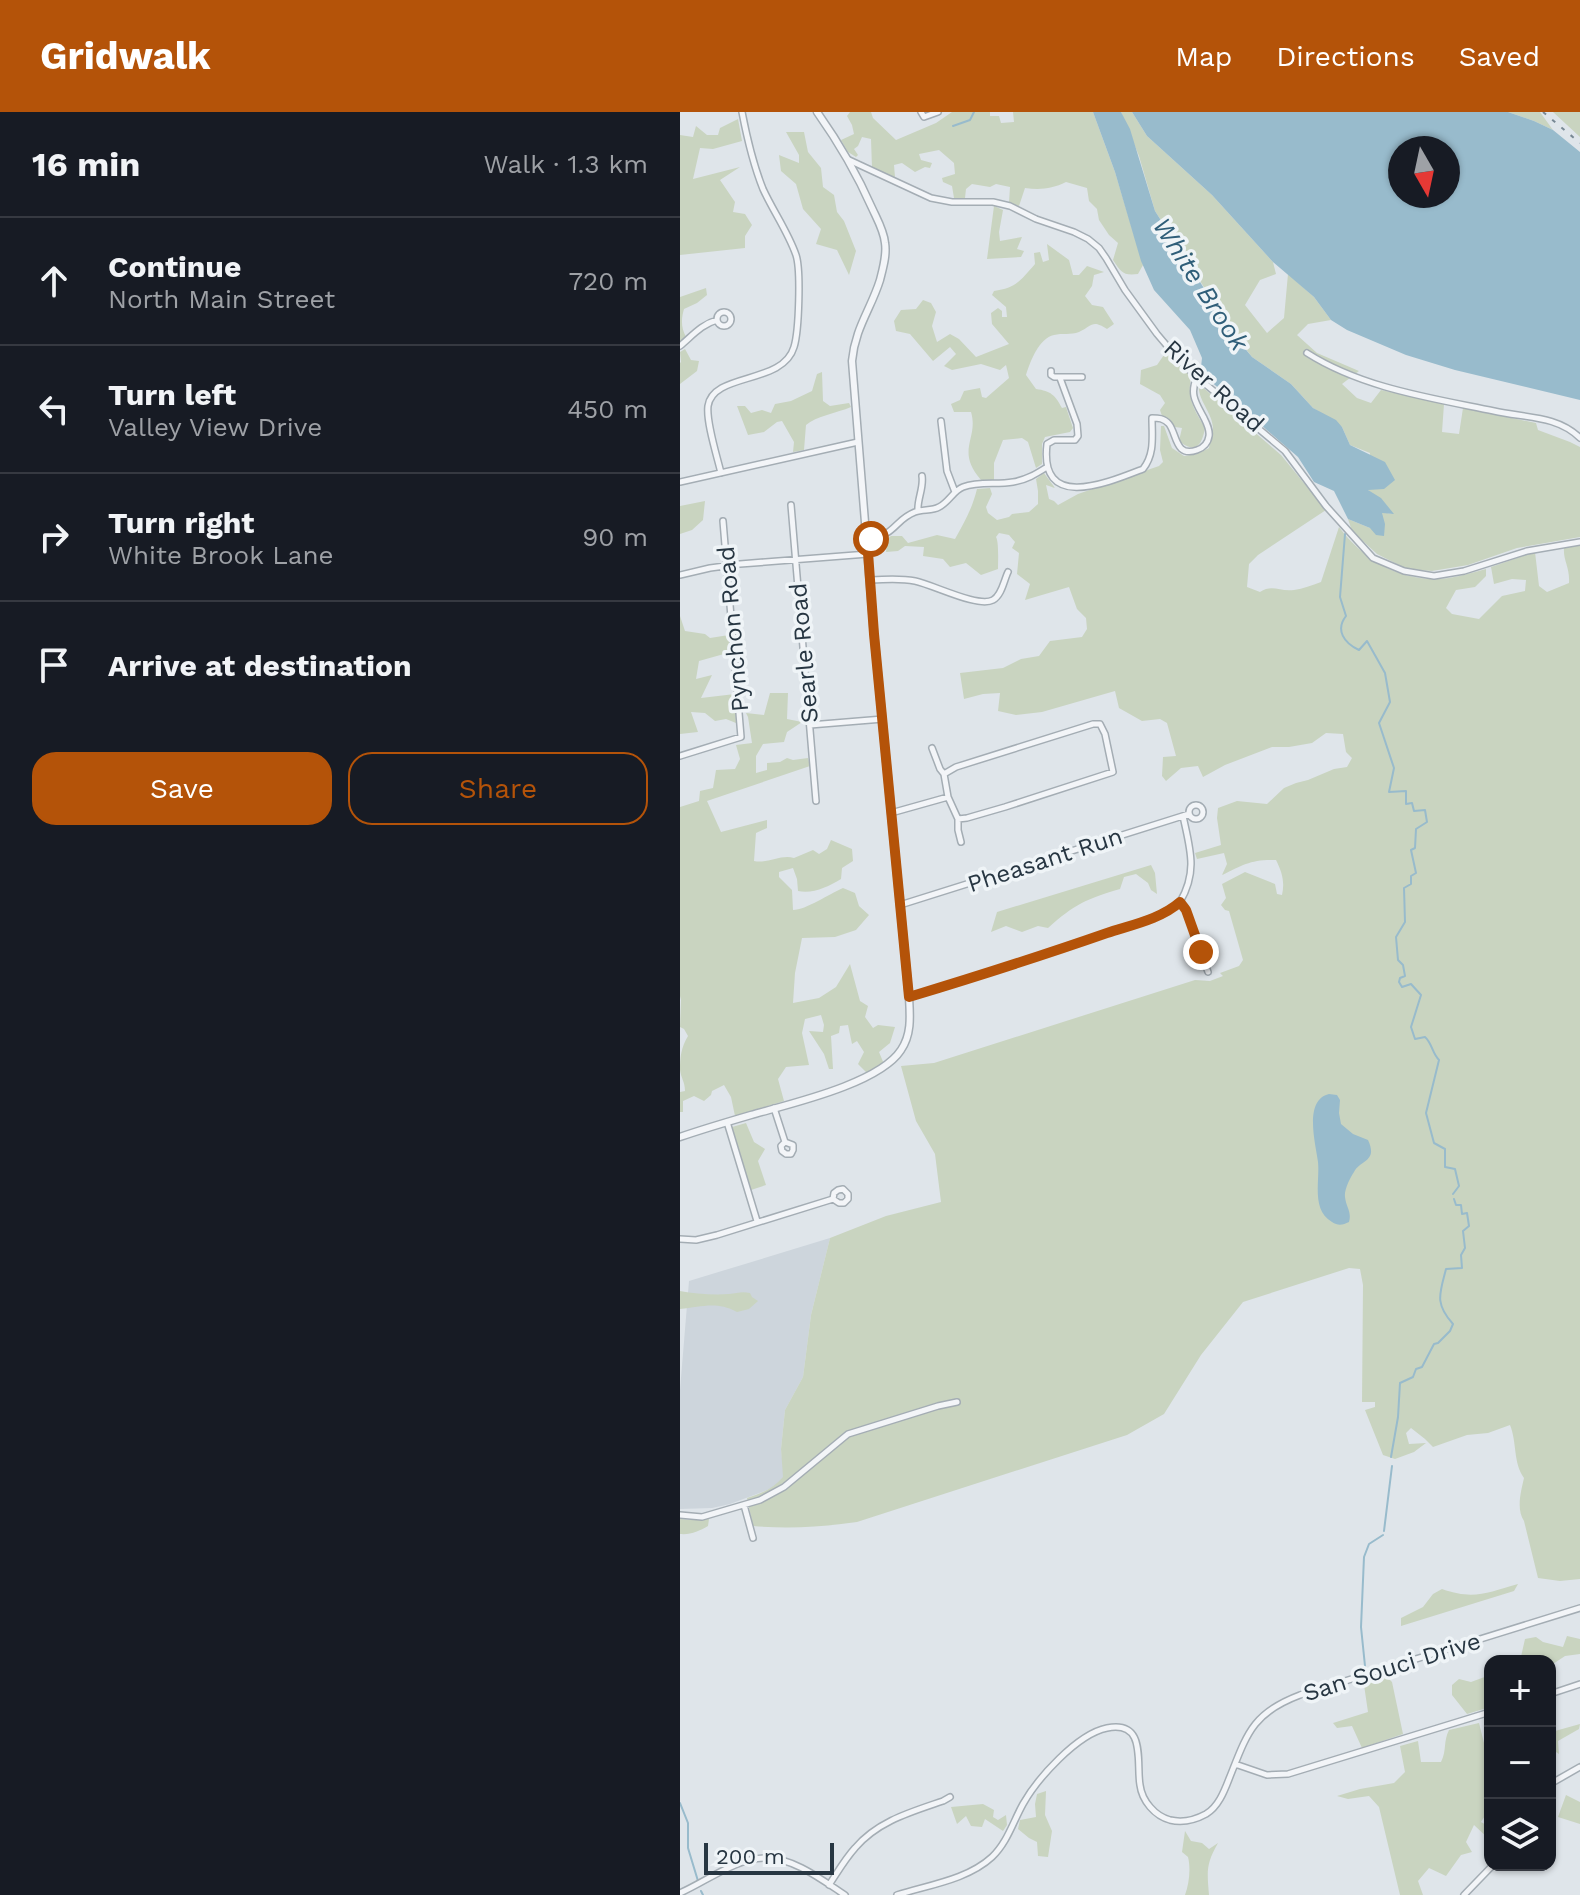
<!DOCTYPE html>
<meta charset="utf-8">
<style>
:root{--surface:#171b24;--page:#242831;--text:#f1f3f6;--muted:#9ea1a6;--line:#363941;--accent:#b45309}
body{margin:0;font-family:"Work Sans",sans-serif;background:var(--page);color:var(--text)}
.controls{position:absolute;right:24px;bottom:24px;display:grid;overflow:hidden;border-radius:16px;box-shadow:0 2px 6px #0004}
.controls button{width:72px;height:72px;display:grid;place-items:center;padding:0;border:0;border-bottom:2px solid var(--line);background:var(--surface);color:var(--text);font:40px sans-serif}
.compass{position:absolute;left:708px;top:24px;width:72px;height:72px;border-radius:50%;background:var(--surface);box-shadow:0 2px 6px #0004;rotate:171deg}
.scale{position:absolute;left:24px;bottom:20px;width:130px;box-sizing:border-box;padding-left:8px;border:4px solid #273642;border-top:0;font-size:22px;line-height:28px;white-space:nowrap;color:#273642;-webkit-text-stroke:6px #eff4f7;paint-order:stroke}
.stop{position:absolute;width:24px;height:24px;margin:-18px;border:6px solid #b45309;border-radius:50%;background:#fff}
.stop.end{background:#b45309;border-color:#fff;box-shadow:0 2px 8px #0008}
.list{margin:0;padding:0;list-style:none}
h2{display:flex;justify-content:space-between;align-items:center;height:104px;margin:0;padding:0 32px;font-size:34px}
h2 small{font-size:26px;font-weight:400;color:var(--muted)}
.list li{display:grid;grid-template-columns:52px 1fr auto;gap:24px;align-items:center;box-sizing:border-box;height:128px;padding:0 32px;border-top:2px solid var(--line)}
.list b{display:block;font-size:30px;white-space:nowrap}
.list p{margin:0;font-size:26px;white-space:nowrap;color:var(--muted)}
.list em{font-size:26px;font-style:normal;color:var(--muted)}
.actions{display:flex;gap:16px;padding:24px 32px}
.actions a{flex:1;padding:18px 0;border:2px solid var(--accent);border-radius:24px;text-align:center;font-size:28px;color:var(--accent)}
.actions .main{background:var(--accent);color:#fff}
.icon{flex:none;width:44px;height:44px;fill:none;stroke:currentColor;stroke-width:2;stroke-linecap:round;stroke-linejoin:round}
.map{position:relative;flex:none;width:900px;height:1783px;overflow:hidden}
header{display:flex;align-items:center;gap:48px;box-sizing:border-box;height:112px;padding:0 40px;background:var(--accent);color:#fff}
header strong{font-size:38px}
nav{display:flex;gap:44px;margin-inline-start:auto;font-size:28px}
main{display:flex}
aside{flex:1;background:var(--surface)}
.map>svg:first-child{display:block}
</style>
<header>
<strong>Gridwalk</strong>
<nav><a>Map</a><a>Directions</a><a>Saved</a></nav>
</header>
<main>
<aside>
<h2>16 min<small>Walk · 1.3 km</small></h2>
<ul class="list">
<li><svg class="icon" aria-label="ahead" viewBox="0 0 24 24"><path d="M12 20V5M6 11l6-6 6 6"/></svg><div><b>Continue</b><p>North Main Street</p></div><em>720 m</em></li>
<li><svg class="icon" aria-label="left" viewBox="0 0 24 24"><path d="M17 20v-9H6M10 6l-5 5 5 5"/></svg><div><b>Turn left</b><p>Valley View Drive</p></div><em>450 m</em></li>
<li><svg class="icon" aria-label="right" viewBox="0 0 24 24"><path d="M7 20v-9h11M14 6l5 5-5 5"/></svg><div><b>Turn right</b><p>White Brook Lane</p></div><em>90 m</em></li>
<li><svg class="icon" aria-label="arrive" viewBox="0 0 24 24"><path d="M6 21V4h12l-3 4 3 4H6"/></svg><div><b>Arrive at destination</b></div></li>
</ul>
<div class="actions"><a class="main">Save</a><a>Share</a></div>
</aside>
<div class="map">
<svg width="900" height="1783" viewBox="0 0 900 1783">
<rect width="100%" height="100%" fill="#dfe5ea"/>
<path fill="#cdd5dc" d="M150,1126L131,1203L123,1265L105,1298L101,1337L104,1365L97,1373L87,1378L50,1392L32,1396L0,1397V1278L9,1169Z"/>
<path fill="#c9d4c0" d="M170,0H191L193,6L216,28L256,11L272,0H310V4H319L321,11L334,10L333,0H413L435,60L463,153L458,162C443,164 441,160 433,148L438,131L429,123L419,108L417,97L409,89L407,76L386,70C372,77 360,78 345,76L339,94L329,91L330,75L316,72L310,75L292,72L286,77L285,86H274L272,74L263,70L262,66L275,62L274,51L259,38L239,42L241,48L252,51L250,56L245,55L235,60L222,51L214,53L215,65L192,56L191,27L182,25L178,34L174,37L178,43L176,45L168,40L161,28L174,22L172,13L167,4Z
M441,0H452L467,24L532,83L593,150L596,162L580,168L565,193L587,221L604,206L608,162L634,185L651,208L628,212L617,223L637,241L679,259L662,272L677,286L691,291L701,278L764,292L762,320L779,322L783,296L856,311L858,318L890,330L900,335V425L837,436L788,453L752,459L727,457L697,442L672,419L668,407L690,416L702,400L712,402L687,377L690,341L670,333L662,315L633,296L611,272L572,245L541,205L522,172L475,99L459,44Z
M828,0H860L873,18L854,9Z
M873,0H900V25Z
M58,7L62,29L33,37L20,36L13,67L60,55L40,68L55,90L53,100L65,102L72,113L65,124V136L0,143V23L13,25L16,14L27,23H38L40,16Z
M106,20H124L128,40L141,56L143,75L154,83L157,100L164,109L176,139L169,163L157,138L136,132L141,117L123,97L116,72L101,59L99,43L119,51V43Z
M314,94L323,98L319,120L320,129L342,125L337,137L344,139L341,145L307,147Z
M367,132L389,148L393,163H399L407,154L424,160L414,163L412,174L405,184L412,193L423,195L434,212L427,217C412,207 412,214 399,220C391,223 382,221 374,223C359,226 350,250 346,263L356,277C371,279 375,283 382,296L386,295L393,316L390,320L365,325L362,332V352L356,356L348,330L342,326L323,328L314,351V368H301C275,338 299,327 291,300H274L271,292L280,288L284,279L300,276L302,285L306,286L329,266L326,253L320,258L301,252L272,258L264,254L276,242L270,235L253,249L230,222L216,219L214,209L221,198L236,197L243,188L251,191L256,200L252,214L257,230L270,222L279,227L296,245L329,232L312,212L311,201L318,196L322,199V205H327L326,195L312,183L314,179C336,176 341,168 355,152L354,141L360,140L363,150L369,148Z
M26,176L27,183L17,191L4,197C1,207 1,216 6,225L0,230V185Z
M5,237L11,248L19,249L17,259L0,272V251L1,250L0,240Z
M486,240L511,265C507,288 514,297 525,316C522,334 515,342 499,329L502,316L495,315L488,306L482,304L480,298L485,291L480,283L460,272L461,258L477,253Z
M142,260L143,289L150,294L169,291L171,295C157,301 136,304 126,313L124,338L113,340L114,330L102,309L97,310L84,320L68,323L57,294H65L71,301L82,298L91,301L95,292L111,289L132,279L137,262Z
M519,272L601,343L646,398L578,443L569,452L567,475L580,480C592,472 600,480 614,478C623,477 632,473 641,470L659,415C685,450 724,472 769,466C781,464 794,460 806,457V464L795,475L776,478L766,496L772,502L799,507L822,484L845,479L846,468L832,467L814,472L811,455L855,440L859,474L867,480L889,471C890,455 883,449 884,436L900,433V1467L880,1469L858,1466L844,1409C836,1397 841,1379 844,1366C833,1351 837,1330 830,1313L808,1321L787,1323L753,1335L745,1327L731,1316L726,1321L729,1332L746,1331L734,1340L715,1347L703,1343L685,1298L695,1295V1290H682L683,1173L680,1157L669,1156L563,1190L521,1243L484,1302L447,1323L177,1410C142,1415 109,1417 73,1414L67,1386C81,1382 94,1376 103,1365L101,1337L105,1298L123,1265L131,1203L150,1126L206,1104L261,1090L255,1042L236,1009L221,954L254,951L515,868L530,869L543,864L540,861L559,854L563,848L549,799L545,798L541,793L546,786L542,772L565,760L595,772L597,782L602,783C605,770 602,760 596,748C571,747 563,753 542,763L547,752L544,741L517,747L515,741L541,733L537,706L538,696L557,689L587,692L604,676L616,671L628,668L654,657L667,655L672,646L666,640L663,622L646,621L632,631L609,635H592L545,653L523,665L518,654L501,656L486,669L482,664L483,645L496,644L487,611L480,607L462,609L439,596L435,579L362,600L336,603L318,599L320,581L303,582L284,587L280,561L323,556L341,547L359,544L370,529L402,525L407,517L406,506L397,497L389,475L345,488L350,472L337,462L339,441L332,436L335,430L329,423L319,421L316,425C319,430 318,450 318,457L301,463L286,451L270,455L263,447L243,444L244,435L225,434L218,439L206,440L208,426L211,424H222L228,431L257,423L275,427C285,409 292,397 297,377L310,376L312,382L306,395L308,401L317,408L329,405L332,402L349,400L358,392V379L356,367L364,361L375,376L366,373L369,387L374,389L378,393L398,382L479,354L483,350L480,338L481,314H484L492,336L504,344L517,342L529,336C530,330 533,322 533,316C532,299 517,288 519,272Z
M25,389L23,408L12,418L0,422V394Z
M0,504L5,519L25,522L30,526L49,523L51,540L19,549L16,567L32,563L21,586L55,582L56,611L46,607L35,609L25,601L11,600L18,620L0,622Z
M90,581H108L107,607L122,610L107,620L104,630L83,632L76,644V661L87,658V651L100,650L107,646L113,648L128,646L130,654L27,689L41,720L87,708V716L76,721L74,749C88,752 101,742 114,746L133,738L139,742L147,737L151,728L172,737L173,749L162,756L161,767C148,775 133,782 118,779L117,767L113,756L99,760V765L112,778L113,798C126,798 149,782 163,776L175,781L179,794L189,803L176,818L155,825L122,826L115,861L113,891L139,886L156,875L170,852L180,889L188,894L185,905L193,916L198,913L215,915L210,931L199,940L204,952L187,961L178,952L184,940L177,929L172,932L168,913L160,914L159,921L151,924L153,957H149L144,942L129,919L143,920L144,913L141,903L125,907L122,921L129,953L106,955L98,967L104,989L55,1004L51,985L44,973L32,979L31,983L24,989L14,984L3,989V1000H0V980L5,979C5,970 1,966 0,958C0,945 1,936 8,924L4,917L0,915L1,888L0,884V695L19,689L20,679L33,676L36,658L55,657L60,647L56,633L72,631L68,605L66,601L84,603Z
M471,753L475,761L477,782L471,778L468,771L456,762L444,765L440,777C406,787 395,792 368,816L358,814L342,820L326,814L311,820L317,800Z
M66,1011L74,1030L85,1037L78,1049L86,1073L71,1078L52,1015Z
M0,1179C15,1182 34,1183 49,1182C57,1181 62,1179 70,1181L72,1185L78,1189L69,1197L57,1200C36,1189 22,1195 0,1197Z
M0,1407L12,1408L29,1407L28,1414C19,1419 11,1423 0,1422Z
M838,1472L834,1479L721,1514V1506L743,1495L753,1482L762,1477C793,1488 807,1481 838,1472Z
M887,1524L900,1527V1542L885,1544L870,1554V1549H840L845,1527L856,1525L863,1530L883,1535Z
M705,1563L712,1570L723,1622L682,1636L672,1614L657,1616L653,1611L688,1600L684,1573L686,1569Z
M810,1563V1595L787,1602L772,1583V1573L779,1567L791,1570Z
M799,1611L806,1639L810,1638V1696L801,1710L810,1715V1728L794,1713L786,1730L792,1740L781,1743L766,1764L749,1756L738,1769L743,1783H720L699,1695L689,1684L668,1687L657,1684L680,1677L714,1671L725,1660L720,1634L738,1629L741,1650H761C767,1638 763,1630 769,1618Z
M900,1612L899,1617L878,1629L879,1642L870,1636V1616L875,1619Z
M366,1679L365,1703L372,1719L368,1745L358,1744L357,1730L349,1726L338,1717L340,1708L356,1705L355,1692L357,1682Z
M886,1683L900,1690V1712L878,1705Z
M303,1692L314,1698L313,1705L318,1708L326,1703L327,1713L323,1719L305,1707L302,1715L291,1714L286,1704L277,1712L271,1695Z
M505,1719L511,1729L522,1731L529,1737L538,1731C526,1752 527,1759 529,1783H505C509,1772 511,1757 508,1745L502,1740Z"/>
<path fill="#98bbcc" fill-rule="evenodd" d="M413,0H441L450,17L475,99L553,222L572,245L611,272L633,296L656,308L662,315L670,333L705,350L715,368L704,377L688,378L701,386L714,402L702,401L705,412L704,424L696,423L690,416L668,407L654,379L634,370L618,345L528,267L521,255L522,246L510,218L474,178L461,149L435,60Z
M452,0H828L854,9L873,18L900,40V288L775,258L726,243L667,218L651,208L634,185L593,150L532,83L467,24ZM768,36V84H720V36Z
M649,982L657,983L660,988L659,1001L661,1012L673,1022L688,1028C698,1050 681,1047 674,1060C670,1066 664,1078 665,1085C666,1095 672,1100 669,1110C663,1113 658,1114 652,1110C631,1098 640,1069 638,1050C636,1033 623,988 649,982Z"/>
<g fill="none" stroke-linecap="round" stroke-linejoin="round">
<path stroke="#98bbcc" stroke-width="2" d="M273,14L290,8L294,0
M665,422L660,485L666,504C655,518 664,531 679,538L687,529L705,561L710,590L699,611L714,656L709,680L726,679V692L732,691L734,699L745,698L747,710L736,717L735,736L731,738L736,761L731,764V772L724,776L725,810L716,825L718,848L723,853L725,864L720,866L719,870L722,875L731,872L741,883L731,915L735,927L745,925C752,931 752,941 759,948L746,1001L754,1031L765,1037V1055L775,1057L779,1074L773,1082
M711,1345L718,1305L720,1271L733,1265L736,1257L742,1255L754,1232L758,1231L770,1219L773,1212C754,1191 760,1181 766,1157L782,1156L781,1143L785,1136L783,1119L789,1114L787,1101L782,1102L781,1093H776L774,1087
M704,1419L712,1354
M685,1554L681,1515L684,1445L689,1432L703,1423
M0,1691L8,1711V1736L18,1769
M21,1779L23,1783"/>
<g stroke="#a4adb4" stroke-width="8">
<path id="minor" d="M241,0L244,5L258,0
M169,48L251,86L272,90H313L330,94L356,107L394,120L408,127L419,136L426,146L445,178L477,222L499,248L517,265L605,339L646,394L693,446L724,459L754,464L784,459L847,439L900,430
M37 207a7 7 0 1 1 14 0a7 7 0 1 1-14 0Z
M0,234C12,224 22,212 37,208
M627,241C682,276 751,286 814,299C844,306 877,303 900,326
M371,259V263L374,265H402
M380,266L397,312L398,324L395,328H374L367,332C359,400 427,371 463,357C475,342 472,324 472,306C478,306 484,306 489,312C497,322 495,346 517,338C523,336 528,331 529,324C530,318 527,312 524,306C516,291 509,282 517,265
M261,309L267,359L275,380
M41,361C37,344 26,310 28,294C33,260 103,273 114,235C119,219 121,158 116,143C108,120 93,99 83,77C73,52 67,26 62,0
M0,370L178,330
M111,393L136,689
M238,399C237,387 244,376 242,364
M187,427C216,424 214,408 235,400C243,397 252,399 259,395C269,390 273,379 283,375C299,369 317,373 333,370C346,368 356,362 367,355
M0,463L30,456L60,452L188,442
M191,468C205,467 221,466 235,469C254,473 298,496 313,488C322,483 324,468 328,460
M130,613L203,607
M252,636L260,657L264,662L268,685L278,707V718L281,730
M0,644L61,625L43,409
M264,662L276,655L413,612H420L425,622L433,660L325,695L287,706L278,707
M509 700a7 7 0 1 1 14 0a7 7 0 1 1-14 0Z
M211,701L268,685
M503,704C510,737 518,759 500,790L505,795L528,860
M220,793L509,702
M229,885C295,865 361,844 427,821C451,813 480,806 500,790
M94,996L105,1030L101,1034L102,1039L106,1042H111L113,1038V1033L105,1030
M47,1010L77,1109
M0,1127L16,1128L37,1123L153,1087L159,1091H164L168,1087V1082L163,1077L158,1078L154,1081L153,1087
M64,1393L73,1426
M0,1403L22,1405L80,1388L104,1375L168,1322L258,1294L277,1290
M870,1582L900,1572
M555,1652L587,1663L608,1662L810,1600
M870,1672L900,1655
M149,1773C157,1761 165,1747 175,1736C198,1709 231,1700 263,1689L270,1685
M0,1781C27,1769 56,1746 86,1746C114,1746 142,1768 165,1783
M217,1783C248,1773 287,1768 312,1745C327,1731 333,1710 343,1692C357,1667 397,1622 427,1616C467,1608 456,1651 460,1673C462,1689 475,1704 490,1708C503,1711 515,1708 526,1702C538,1695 544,1680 549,1667C567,1622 572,1601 620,1583L900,1496
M784,1783L813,1753"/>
</g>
<g stroke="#a4adb4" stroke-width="9">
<path id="tertiary" d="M0,1025C23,1017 47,1010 71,1003C109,992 199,972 221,938C232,922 230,903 229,885L194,522L172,249C175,216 191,197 200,168C203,156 207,143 205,131C204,119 197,107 192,96C177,62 159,31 137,0"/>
</g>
<use href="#minor" stroke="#f3f5f8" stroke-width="5"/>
<use href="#tertiary" stroke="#f3f5f8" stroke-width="6"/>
<path stroke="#788894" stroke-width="2" stroke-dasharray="4 8" stroke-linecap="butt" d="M863,0L900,31"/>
</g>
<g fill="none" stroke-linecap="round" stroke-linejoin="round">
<path stroke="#b45309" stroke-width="10" d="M191,427H187L194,522L229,885C295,865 361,844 427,821C451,813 481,807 500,790L506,798L521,840"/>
</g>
<g text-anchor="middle" stroke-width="7" stroke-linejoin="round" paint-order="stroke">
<g font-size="24" fill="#273642" stroke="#eff4f7">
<text transform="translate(534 274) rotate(42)" y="8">River Road</text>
<text transform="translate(53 517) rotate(-95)" y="8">Pynchon Road</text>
<text transform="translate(124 541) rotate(-95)" y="8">Searle Road</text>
<text transform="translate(365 748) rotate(-18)" y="8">Pheasant Run</text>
<text transform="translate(712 1555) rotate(-17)" y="8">San Souci Drive</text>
</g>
<g font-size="26" font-style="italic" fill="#2f5e79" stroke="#eff4f7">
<text transform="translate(521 172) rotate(57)" y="9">White Brook</text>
</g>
</g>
</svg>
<div class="controls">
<button>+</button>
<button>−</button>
<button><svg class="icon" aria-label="layers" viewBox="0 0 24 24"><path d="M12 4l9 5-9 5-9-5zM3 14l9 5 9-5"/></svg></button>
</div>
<svg class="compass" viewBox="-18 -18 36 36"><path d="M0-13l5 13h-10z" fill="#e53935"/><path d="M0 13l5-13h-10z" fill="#9ea1a6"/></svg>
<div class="scale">200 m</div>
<div class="stop" style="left:191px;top:427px"></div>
<div class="stop end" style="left:521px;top:840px"></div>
</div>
</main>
